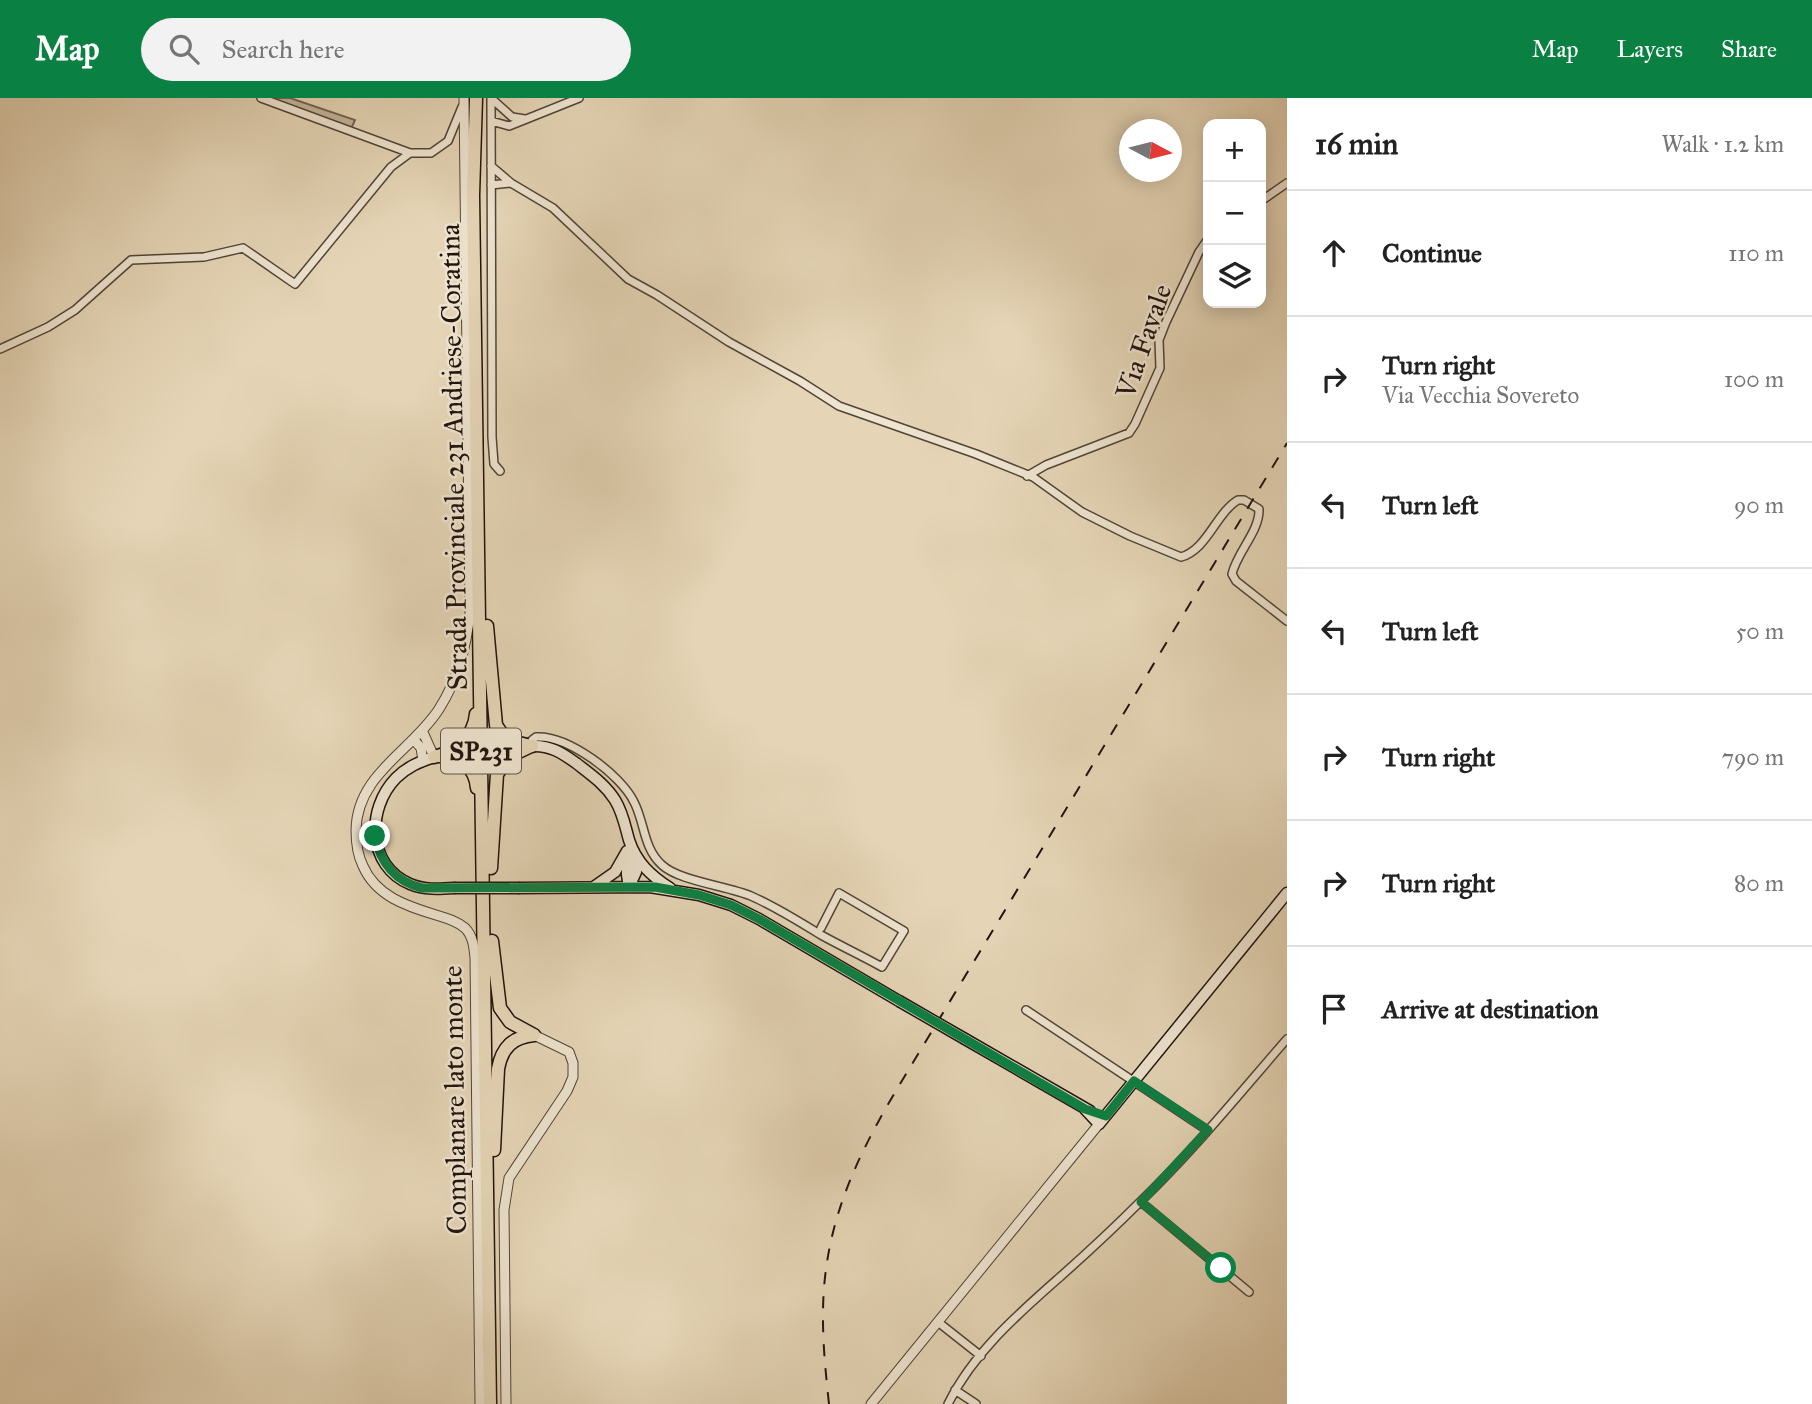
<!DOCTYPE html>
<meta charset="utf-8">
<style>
:root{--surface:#fff;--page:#f2f2f2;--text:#222;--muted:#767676;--line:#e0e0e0;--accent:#0b8043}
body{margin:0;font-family:"IM FELL Great Primer",serif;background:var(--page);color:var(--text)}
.controls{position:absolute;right:21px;top:21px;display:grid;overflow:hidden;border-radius:14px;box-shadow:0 4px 18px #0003}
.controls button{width:63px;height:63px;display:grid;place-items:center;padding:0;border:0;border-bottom:2px solid var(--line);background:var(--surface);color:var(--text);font:35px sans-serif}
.compass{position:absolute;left:1119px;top:21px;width:63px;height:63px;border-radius:50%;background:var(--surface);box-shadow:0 4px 18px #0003;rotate:97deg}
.stop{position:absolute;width:21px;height:21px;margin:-16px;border:5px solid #0b8043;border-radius:50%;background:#fff}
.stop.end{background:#0b8043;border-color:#fff;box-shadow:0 2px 7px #0008}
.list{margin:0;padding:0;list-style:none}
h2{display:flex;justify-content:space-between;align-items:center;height:91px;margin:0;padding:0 28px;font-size:30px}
h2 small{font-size:23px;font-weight:400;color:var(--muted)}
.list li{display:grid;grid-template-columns:46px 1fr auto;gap:21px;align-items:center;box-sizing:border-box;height:126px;padding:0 28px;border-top:2px solid var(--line)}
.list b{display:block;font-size:26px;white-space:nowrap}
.list p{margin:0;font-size:23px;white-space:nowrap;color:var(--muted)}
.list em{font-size:23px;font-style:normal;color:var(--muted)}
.icon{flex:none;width:38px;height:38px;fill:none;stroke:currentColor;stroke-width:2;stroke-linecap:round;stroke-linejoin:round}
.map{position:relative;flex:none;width:1287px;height:1306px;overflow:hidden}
header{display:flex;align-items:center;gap:42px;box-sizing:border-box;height:98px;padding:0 35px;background:var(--accent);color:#fff}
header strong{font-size:33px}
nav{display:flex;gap:38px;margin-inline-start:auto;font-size:24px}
.search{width:490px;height:63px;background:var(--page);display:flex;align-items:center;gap:18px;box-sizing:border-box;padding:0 24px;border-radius:38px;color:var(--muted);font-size:26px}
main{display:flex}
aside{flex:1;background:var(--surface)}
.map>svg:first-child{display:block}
</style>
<header>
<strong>Map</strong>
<div class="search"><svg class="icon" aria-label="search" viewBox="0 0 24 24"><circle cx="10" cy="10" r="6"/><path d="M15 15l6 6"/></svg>Search here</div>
<nav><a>Map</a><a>Layers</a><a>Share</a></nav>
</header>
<main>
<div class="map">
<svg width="1287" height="1306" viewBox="0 0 1287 1306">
<rect width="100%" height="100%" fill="#e5d5b6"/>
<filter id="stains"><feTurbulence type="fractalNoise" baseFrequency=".00286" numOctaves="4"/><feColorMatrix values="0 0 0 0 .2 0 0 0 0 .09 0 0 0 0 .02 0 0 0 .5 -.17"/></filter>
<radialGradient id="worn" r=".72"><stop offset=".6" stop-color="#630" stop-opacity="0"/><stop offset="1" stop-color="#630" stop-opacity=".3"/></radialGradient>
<path fill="#c4b499" stroke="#726453" stroke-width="2" d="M269,0H290L355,22L351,31Z"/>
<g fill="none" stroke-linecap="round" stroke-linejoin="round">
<g stroke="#514437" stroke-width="10">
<path id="minor" d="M261,0L410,55H431L448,43L462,9
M491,0L492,339L494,366L500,373
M492,1L512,19L525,21
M491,23L509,28L579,0
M491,68L511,85L553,110L628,181L657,197L729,244L800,283L839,308L976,356L1033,379L1082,414L1130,438L1181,459C1207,452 1216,415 1238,402H1244L1259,411C1260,433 1237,454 1232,476L1236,483L1287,523
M491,87L511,85
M1261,103L1287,85
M0,251L48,229L75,212L131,162L204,159L243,150L295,186L391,69L410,55
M1027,378L1046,367L1129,335L1135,326L1160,270L1159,242L1166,224L1199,154L1208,141
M532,648V642L536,639C568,637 621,677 634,704C645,725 643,750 662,767C679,783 727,788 751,798C776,809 798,823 821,837C841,848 862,858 882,869L904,833L839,795L821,830
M1026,912L1207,1032
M1141,1104L1249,1194
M938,1224L981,1258
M955,1292L976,1306
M948,1306C973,1255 1018,1216 1060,1179C1087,1155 1115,1129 1141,1103C1193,1053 1239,996 1287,941"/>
</g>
<g stroke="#514437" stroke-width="11">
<path id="tertiary" d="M464,0L470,515C466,550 458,581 439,611C412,653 357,676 356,732C356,745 357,756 363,768C376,798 406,808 436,817C446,820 457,823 465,830C473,838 474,849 475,860L480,1306
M422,632L434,659
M414,642L421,650L423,663
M506,1306L504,1112L509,1080L567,993L573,979V965L569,954L534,937
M871,1306L1099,1026"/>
</g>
<g stroke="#20130d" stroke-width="13">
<path id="secondary" d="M532,648C550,647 562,655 576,665C590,676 605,686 615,702C623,715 625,728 629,742C636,764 651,778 670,790
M434,659C419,664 407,669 396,680C366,711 367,768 410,786C424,792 439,791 454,790
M627,757V777L629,789
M595,788L615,774L627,753
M629,789L636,774L635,758
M520,790L650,789L699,797L731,807L759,821L899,903
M965,941L1090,1013
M1085,1011L1099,1026L1287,795"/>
</g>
<g stroke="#20130d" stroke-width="15">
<path id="trunk" d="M476,0L473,97L490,1306
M487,528L496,627C504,642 516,645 532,648
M440,658C460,661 475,667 477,690
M434,659C456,654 474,639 476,616
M491,770L497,676L510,658L531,648
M492,843L500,910L510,924L534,937
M494,1052L498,971C502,949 513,939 534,937"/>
</g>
<use href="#minor" stroke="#eee4d0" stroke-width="7"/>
<use href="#tertiary" stroke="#eee4d0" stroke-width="9"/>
<use href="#secondary" stroke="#eee4d0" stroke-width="10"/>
<use href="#trunk" stroke="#e5d5b6" stroke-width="12"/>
<path stroke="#20130d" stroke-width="2" stroke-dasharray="12 12" stroke-linecap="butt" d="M829,1306C826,1278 823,1249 823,1221C822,1130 855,1061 900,986L1287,345"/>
<g stroke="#20130d" stroke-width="13" stroke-linecap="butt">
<path id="secondary-bridge" d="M454,790H520
M899,903L965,941"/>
</g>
<use href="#secondary-bridge" stroke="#eee4d0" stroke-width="10"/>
</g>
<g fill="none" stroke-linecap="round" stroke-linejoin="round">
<path stroke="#0b8043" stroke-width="9" d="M375,738C380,765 396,784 422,790L655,789L699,797L731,807L759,821L1085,1011L1106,1018L1134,983L1208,1032L1141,1104L1221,1170"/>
</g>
<g text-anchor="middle" stroke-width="5" stroke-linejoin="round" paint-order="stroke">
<rect fill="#eee4d0" stroke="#5e5248" stroke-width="2" x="441" y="630.5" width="80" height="45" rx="5"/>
<g font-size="26" font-weight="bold" fill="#20130d">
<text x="481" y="662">SP231</text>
</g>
<g font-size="28" fill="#20130d" stroke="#eee4d0">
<text transform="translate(1143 243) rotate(-71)" y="10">Via Favale</text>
<text transform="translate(453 359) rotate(-91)" y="10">Strada Provinciale 231 Andriese-Coratina</text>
<text transform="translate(454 1002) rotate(-91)" y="10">Complanare lato monte</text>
</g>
</g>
<rect width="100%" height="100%" filter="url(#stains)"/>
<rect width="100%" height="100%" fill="url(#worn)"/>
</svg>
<div class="controls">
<button>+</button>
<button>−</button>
<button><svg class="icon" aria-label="layers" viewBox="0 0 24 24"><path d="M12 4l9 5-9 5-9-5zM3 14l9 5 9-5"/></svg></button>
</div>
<svg class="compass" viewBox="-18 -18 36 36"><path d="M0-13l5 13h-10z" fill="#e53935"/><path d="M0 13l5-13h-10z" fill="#767676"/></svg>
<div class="stop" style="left:1221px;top:1170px"></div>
<div class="stop end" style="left:375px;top:738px"></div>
</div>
<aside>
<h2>16 min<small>Walk · 1.2 km</small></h2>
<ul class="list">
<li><svg class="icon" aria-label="ahead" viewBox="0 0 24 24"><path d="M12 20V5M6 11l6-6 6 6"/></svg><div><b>Continue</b></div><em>110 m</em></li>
<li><svg class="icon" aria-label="right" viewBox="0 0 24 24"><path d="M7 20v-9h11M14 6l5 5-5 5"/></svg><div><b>Turn right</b><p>Via Vecchia Sovereto</p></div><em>100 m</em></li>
<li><svg class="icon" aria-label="left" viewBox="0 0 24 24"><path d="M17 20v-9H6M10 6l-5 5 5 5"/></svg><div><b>Turn left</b></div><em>90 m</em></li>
<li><svg class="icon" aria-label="left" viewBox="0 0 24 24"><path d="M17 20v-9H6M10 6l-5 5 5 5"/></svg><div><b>Turn left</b></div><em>50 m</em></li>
<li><svg class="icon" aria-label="right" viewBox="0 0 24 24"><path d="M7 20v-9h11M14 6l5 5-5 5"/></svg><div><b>Turn right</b></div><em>790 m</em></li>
<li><svg class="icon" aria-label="right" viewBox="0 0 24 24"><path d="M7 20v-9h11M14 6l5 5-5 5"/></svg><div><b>Turn right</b></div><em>80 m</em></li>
<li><svg class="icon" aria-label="arrive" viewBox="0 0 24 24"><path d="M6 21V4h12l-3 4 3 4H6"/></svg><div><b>Arrive at destination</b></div></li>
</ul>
</aside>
</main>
